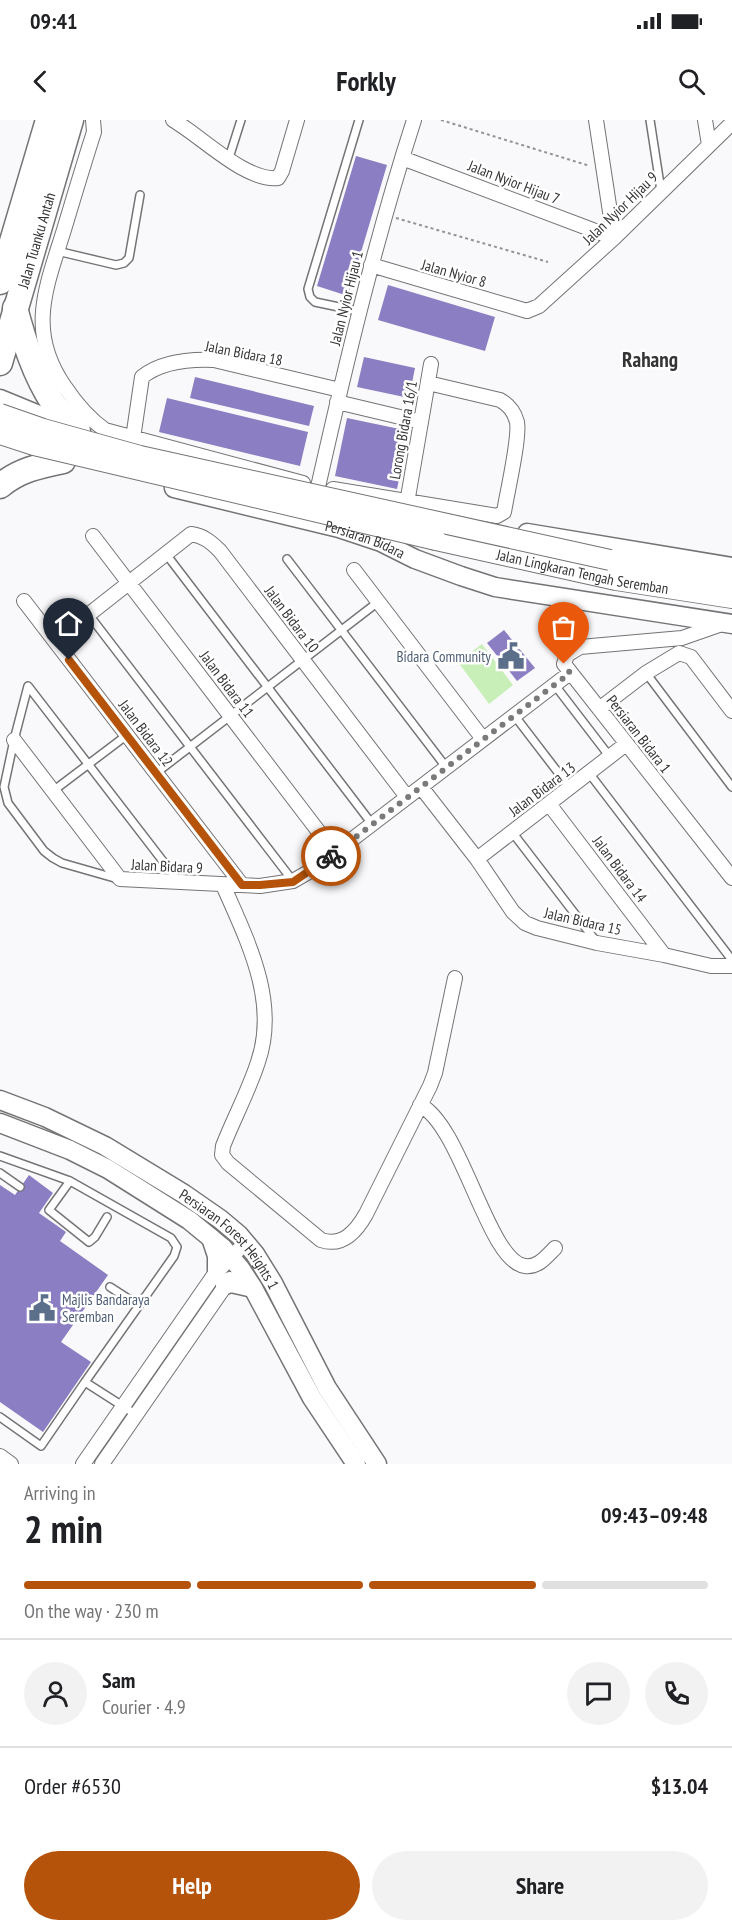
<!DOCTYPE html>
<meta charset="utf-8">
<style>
body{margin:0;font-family:"PT Sans Narrow",sans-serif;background:#f2f2f2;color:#202124;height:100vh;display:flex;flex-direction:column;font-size:22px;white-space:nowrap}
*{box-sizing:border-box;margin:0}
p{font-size:20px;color:#757577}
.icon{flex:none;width:33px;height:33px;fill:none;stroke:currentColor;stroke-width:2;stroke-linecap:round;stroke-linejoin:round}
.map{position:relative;height:1344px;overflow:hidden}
.side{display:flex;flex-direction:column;background:#fff;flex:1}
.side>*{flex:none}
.pin{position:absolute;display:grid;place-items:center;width:51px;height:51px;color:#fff;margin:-62px -26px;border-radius:50% 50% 50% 0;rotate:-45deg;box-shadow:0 0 6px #0007}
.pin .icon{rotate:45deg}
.courier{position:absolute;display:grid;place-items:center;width:60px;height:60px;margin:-30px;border:4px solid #b45309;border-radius:50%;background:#fff;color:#222;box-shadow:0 2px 8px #0007}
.summary em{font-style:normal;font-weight:700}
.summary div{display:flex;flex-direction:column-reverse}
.summary{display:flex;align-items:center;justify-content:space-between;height:102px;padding:0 24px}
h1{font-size:39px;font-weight:700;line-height:45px}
.bar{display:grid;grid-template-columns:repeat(4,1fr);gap:9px 6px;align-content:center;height:72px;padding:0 24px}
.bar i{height:8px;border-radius:4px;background:#e0e0e0}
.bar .active{background:#b45309}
.bar p{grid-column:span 4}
.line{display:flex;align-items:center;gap:15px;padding:0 24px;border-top:2px solid #e0e0e0}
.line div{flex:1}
.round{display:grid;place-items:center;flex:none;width:63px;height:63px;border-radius:32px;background:#f2f2f2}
.button{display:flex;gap:12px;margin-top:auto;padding:12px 24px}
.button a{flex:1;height:69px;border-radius:36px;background:#b45309;color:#fff;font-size:24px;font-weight:700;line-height:69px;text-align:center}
.button a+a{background:#f2f2f2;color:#202124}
.status{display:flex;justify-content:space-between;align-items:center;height:42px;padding:0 30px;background:#fff;direction:ltr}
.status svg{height:16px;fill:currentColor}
header{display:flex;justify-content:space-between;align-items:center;height:78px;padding:0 24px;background:#fff;font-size:27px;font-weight:700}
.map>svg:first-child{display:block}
</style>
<div class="status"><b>09:41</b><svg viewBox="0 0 49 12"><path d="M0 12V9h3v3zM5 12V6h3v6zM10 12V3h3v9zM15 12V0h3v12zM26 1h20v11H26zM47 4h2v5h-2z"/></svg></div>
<header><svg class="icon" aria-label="back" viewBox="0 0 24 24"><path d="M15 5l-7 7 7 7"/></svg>Forkly<svg class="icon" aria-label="search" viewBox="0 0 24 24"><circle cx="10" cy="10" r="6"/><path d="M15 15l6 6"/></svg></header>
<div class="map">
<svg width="732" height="1344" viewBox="0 0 732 1344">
<rect width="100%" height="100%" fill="#f9f9fb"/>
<path fill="#c9efb9" d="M482,524L513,565L489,584L458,542Z"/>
<path fill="#8b7ec2" d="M356,36L387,45L348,176L317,166Z
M388,165L495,197L485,231L378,200Z
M364,237L415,248L409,278L357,267Z
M195,257L314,286L309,306L190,278Z
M167,278L308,312L300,346L159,312Z
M347,298L409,311L397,369L335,356Z
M504,510L535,548L517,561L487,523Z
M29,1055L53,1073L39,1093L66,1112L60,1121L108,1155L61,1222L91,1242L43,1312L0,1282V1065L15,1075Z"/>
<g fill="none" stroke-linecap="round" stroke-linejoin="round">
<defs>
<path id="lane" d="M650,0L661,71
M228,41L241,0
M57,131L116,145L124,143L129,138L140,75
M358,191L315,182L310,177L308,169L359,0
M166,434L372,704
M287,439L446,647
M89,495L293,761
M646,553L732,667
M554,564L610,637
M514,595L570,668
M156,653L378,482
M589,653L732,840
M53,671L127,615
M512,712L595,820
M118,759L62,743L53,738L44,731L8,683L4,667L14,620L28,566L179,762
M0,1036L70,1061L171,1118L177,1127L174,1136L85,1262L135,1294
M0,1053L20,1067
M70,1061L49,1090L89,1122L95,1117L107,1097
M110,1167L138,1185
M0,1297L41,1326L85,1262"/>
<path id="street" d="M93,0L94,12C83,46 73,80 63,113C45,170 27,213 65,267C77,285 88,298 105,310L303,363
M173,0C201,16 246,62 278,58L282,51L297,0
M596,0L614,118
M705,0L709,25
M402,38L614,118
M371,145L527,191L539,186L614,118L732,3
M337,282L421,302
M132,325L142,257C162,241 190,239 214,240L340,270
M318,367C346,243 375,121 414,0
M333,369L497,396L504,392C507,373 520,318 517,302C514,291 509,285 500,280L428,263
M407,383L431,244
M93,416L335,733
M354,450L483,619
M24,481L242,765
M725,503L682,518L580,527L567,535L564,544L732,758
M55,521L191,414C204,416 211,422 220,431L407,677
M599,589L646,553L679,533L691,537L732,591
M14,620L120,759L260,766L293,761L312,750L570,553
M421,667L477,739L513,792L525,803L537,808L597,823L664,835L711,846H732
M549,684L664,835
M477,739L626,624
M223,765C247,820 279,881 258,942C249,970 234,998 223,1026L222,1035L228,1043L321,1120C342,1127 356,1112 366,1094L430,966L435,953L455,858
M420,985C462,1006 488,1142 525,1146C538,1148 547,1136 555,1128
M0,1336L11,1344
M83,1344L214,1155L246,1122
M102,1344L230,1159"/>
<g id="secondary">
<path d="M0,279L73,309"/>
<path id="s1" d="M174,368L339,408L381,422L415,439L461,456L495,467L732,504"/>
<path d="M527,413L732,447"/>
<path id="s2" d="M0,980L45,997L105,1026L184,1074L220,1099L239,1115L255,1134L273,1163L327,1268L377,1344"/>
<path d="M0,1003L70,1030L108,1049L189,1100L223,1128L240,1148L253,1168L312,1278L356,1344"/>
<path d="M211,1118L217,1136V1151"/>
<path d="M225,1165L231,1163L253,1168"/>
</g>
<g id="primary">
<path id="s3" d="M436,420L616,460L732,478"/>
<path d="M610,440L732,462"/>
</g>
<g id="highway">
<path d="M0,162L48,0"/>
<path d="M15,188C24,221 34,254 53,283C60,293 70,302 78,311"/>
<path id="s4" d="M0,243L71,0"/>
<path d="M0,366C19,350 39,346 63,341"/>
</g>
</defs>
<use href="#lane" stroke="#747476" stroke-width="10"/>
<use href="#street" stroke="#747476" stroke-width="16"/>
<use href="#secondary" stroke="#747476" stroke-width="21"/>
<use href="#primary" stroke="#747476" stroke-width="22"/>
<use href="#highway" stroke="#747476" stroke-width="27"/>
<path stroke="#939394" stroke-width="2" stroke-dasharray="3 3" stroke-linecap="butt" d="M441,0L590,46
M396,98L548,142"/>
<use href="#lane" stroke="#fff" stroke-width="7"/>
<use href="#street" stroke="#fff" stroke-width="14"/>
<use href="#secondary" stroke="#fff" stroke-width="18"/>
<use href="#primary" stroke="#fff" stroke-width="20"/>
<use href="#highway" stroke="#fff" stroke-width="24"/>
<defs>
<path id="primary-bridge" d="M0,294L43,309L140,336L610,440
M0,314L34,325L436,420"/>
</defs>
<use href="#primary-bridge" stroke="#747476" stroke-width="22" stroke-linecap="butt"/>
<use href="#primary-bridge" stroke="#fff" stroke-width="20"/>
</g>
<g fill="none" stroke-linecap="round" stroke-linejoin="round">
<path stroke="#7a7a7b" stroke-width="6" stroke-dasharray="0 10.8" d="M331,736L570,553L564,544"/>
<path stroke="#b45309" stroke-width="8" d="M69,540L242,765H260L293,762L331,736"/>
</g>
<defs>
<symbol id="civic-bare" viewBox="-9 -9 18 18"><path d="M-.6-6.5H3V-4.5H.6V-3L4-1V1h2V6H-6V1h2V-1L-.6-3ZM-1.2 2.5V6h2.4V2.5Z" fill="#5c6f8a" stroke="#fff" stroke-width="2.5" paint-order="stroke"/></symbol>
</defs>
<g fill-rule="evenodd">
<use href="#civic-bare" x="492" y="517" width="38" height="38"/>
<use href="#civic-bare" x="23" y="1169" width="38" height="38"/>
</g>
<g text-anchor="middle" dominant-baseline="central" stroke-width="5" stroke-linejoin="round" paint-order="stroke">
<g font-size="15" fill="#353536" stroke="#fff">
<text transform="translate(514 62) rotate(21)">Jalan Nyior Hijau 7</text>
<text transform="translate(620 88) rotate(-44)">Jalan Nyior Hijau 9</text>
<text stroke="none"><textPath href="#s4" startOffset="128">Jalan Tuanku Antah</textPath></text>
<text transform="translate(454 153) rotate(16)">Jalan Nyior 8</text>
<text transform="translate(346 178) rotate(-76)">Jalan Nyior Hijau 1</text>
<text transform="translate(244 233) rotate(11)">Jalan Bidara 18</text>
<text transform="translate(403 310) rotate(-80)">Lorong Bidara 16/1</text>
<text stroke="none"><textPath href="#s1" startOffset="198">Persiaran Bidara</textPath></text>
<text stroke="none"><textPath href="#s3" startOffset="150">Jalan Lingkaran Tengah Seremban</textPath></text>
<text transform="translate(292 499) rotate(53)">Jalan Bidara 10</text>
<text transform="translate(227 564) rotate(53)">Jalan Bidara 11</text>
<text transform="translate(146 613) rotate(53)">Jalan Bidara 12</text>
<text transform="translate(639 614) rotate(52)">Persiaran Bidara 1</text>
<text transform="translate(542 669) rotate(-37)">Jalan Bidara 13</text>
<text transform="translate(167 746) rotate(3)">Jalan Bidara 9</text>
<text transform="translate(620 749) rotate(53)">Jalan Bidara 14</text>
<text transform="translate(583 801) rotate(13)">Jalan Bidara 15</text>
<text stroke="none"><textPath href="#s2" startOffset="272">Persiaran Forest Heights 1</textPath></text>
</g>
<g font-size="15" fill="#4e5e75" stroke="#fff" text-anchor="end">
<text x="491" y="536">Bidara Community</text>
<text x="62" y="1179" text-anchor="start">Majlis Bandaraya<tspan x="62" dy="17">Seremban</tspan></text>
</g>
<g font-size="21" font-weight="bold" fill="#353536" stroke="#fff">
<text x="650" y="239">Rahang</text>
</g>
</g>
</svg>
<div class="pin" style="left:564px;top:544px;background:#ea580c"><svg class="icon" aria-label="bag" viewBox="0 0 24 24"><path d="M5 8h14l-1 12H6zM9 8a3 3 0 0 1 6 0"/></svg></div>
<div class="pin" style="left:69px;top:540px;background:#1f2937"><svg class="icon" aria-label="home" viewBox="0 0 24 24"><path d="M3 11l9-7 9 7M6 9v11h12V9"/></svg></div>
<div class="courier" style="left:331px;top:736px"><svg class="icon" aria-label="bike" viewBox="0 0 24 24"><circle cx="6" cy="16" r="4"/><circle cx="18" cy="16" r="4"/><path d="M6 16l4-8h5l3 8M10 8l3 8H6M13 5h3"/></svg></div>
</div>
<section class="side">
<div class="summary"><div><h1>2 min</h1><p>Arriving in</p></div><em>09:43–09:48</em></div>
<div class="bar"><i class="active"></i><i class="active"></i><i class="active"></i><i></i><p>On the way · 230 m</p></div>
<div class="line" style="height:108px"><a class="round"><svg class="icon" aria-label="person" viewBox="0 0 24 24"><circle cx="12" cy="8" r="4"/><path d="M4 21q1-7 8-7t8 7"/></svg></a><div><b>Sam</b><p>Courier · 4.9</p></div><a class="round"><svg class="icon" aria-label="chat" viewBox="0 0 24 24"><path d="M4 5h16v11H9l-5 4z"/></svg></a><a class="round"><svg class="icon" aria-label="phone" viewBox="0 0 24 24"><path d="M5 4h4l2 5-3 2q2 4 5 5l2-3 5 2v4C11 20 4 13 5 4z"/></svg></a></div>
<div class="line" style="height:78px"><div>Order #6530</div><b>$13.04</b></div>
<div class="button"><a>Help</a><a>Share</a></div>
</section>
